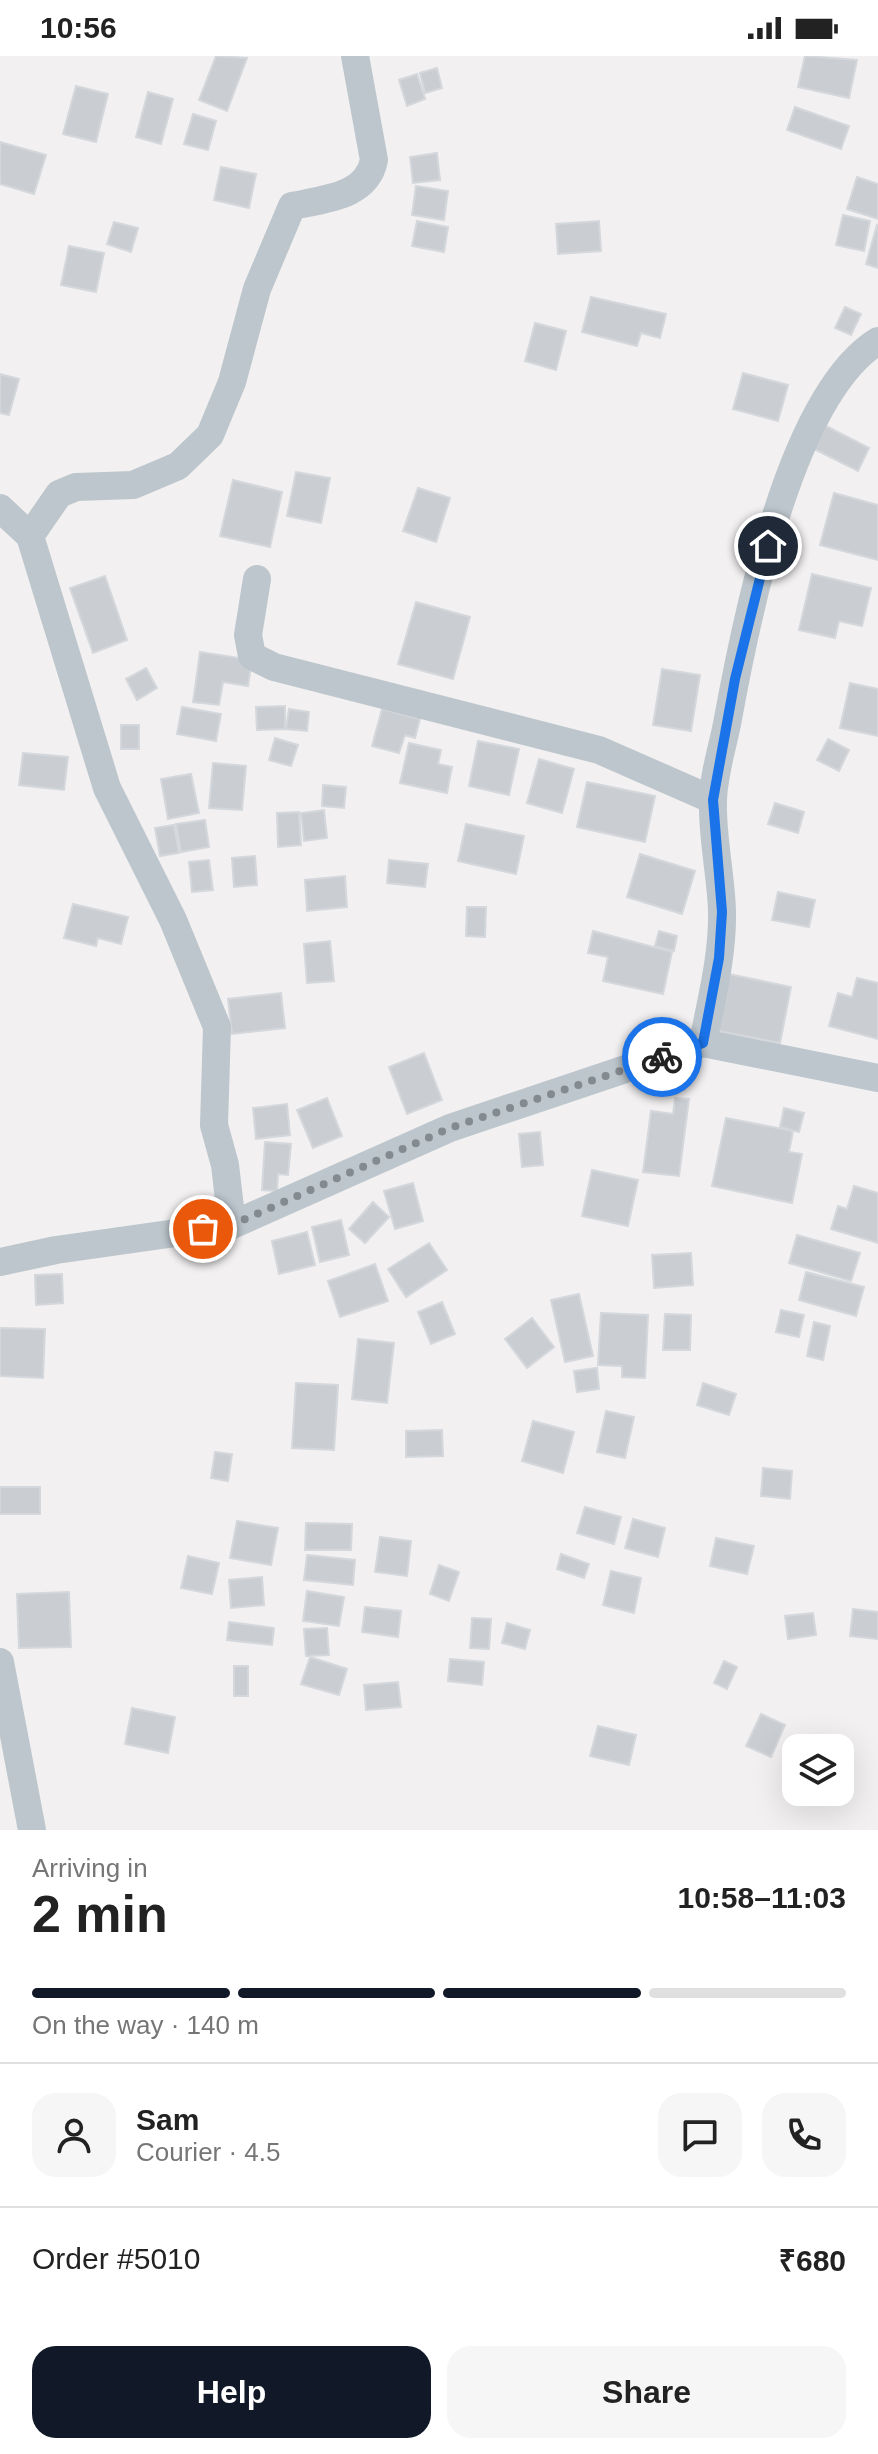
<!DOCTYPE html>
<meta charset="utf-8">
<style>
body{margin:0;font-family:Arial,sans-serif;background:#f6f6f6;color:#222;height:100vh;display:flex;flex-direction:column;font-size:30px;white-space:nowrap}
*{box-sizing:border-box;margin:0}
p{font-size:26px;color:#767676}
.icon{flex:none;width:44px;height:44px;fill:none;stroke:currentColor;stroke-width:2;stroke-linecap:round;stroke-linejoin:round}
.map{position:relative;height:1774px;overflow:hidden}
.drawer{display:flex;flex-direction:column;background:#fff;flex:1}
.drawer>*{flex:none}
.fabs{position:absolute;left:782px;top:1678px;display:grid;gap:16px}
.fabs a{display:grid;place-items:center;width:72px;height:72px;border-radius:16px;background:#fff;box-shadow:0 8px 32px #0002;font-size:40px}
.pin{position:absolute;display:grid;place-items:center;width:68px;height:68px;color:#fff;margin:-34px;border:4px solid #fff;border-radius:50%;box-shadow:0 2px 8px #0007}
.courier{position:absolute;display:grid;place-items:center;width:80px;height:80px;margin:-40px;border:6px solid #1a73e8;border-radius:50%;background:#fff;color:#222;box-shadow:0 2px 10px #0007}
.head em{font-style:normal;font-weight:800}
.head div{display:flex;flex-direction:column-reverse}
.head{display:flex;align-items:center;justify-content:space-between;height:136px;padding:0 32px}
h1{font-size:52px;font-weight:800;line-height:60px}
.bar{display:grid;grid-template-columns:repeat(4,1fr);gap:12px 8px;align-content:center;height:96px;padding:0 32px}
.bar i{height:10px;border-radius:6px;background:#e0e0e0}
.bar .active{background:#111827}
.bar p{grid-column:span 4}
.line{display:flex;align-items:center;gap:20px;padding:0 32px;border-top:2px solid #e0e0e0}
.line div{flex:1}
.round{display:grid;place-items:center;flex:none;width:84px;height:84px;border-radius:24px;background:#f6f6f6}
.action{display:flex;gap:16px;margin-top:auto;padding:16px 32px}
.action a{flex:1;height:92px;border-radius:24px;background:#111827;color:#fff;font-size:32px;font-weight:800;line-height:92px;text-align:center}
.action a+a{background:#f6f6f6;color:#222}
.status{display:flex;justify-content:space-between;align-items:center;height:56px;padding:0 40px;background:#fff;direction:ltr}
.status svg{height:22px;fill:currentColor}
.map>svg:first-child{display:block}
</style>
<div class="status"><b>10:56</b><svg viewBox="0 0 49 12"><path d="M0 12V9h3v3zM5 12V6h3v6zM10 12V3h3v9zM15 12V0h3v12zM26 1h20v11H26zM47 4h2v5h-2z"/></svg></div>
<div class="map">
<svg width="878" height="1774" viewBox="0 0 878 1774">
<rect width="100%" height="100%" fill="#f2f0f0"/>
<path fill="#caced2" stroke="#d4d7db" stroke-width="2" d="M216,0L247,2L227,55L199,44Z
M805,0L857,4L849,42L798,31Z
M437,12L442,32L425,37L420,17Z
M417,18L425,43L407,50L399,24Z
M76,30L108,38L96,86L63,78Z
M148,36L173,43L161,88L136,81Z
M795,51L849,70L841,93L787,74Z
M193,58L216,65L208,94L184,88Z
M0,86L46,99L34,138L0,128Z
M437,97L440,124L413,127L410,101Z
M221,111L256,118L249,152L214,144Z
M857,121L878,128V163L847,153Z
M416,130L448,135L444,164L412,159Z
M843,159L870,165L864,195L836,189Z
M417,165L448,171L444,196L412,190Z
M599,165L601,195L558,198L556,168Z
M114,166L138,172L131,196L107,188Z
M877,169L878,170V212L866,208Z
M69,190L104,197L96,236L61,229Z
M591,241L666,258L660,282L641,277L637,290L582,276Z
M845,251L861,258L851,279L835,272Z
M535,267L566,275L556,314L525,305Z
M743,317L788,329L778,365L733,353Z
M0,318L19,323L9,359L0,357Z
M826,370L869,392L858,415L814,393Z
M296,416L330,422L321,467L287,460Z
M233,424L282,436L270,491L220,480Z
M418,432L450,442L436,486L403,475Z
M834,437L878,449V504L820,489Z
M812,518L871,532L862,570L839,565L835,582L799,574Z
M105,520L127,584L93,597L70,532Z
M416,546L470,561L453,623L398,608Z
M200,596L252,604L248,630L223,626L219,649L193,646Z
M146,612L157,632L137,644L126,623Z
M662,613L700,619L691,675L653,669Z
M850,627L878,633V680L840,672Z
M285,650V673L257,674L256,651Z
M182,651L221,658L216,685L177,678Z
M289,653L309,656L307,675L286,673Z
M382,653L420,663L415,682L405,679L399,697L372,690Z
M121,669H139V693H121Z
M275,682L298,689L291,710L269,704Z
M828,683L849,694L839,715L817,704Z
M478,685L519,693L509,739L469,730Z
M409,687L441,694L438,708L452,711L447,737L400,727Z
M23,697L68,701L64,734L19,729Z
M539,703L574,713L562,757L527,747Z
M213,707L246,710L242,754L209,752Z
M191,718L199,757L168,763L161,723Z
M587,726L655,740L645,786L577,771Z
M323,729L346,731L344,752L322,750Z
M775,747L804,756L798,777L768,768Z
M324,754L327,782L304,785L301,757Z
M299,756L301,789L278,791L277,757Z
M205,764L209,791L181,796L176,768Z
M466,768L524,780L516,818L458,805Z
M174,769L179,797L160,800L155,772Z
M640,798L695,815L682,858L627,841Z
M255,800L257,829L234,831L232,802Z
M209,804L213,834L192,836L189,806Z
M389,804L428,808L425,831L387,827Z
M345,820L347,851L307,855L305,824Z
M778,836L815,844L809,871L772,864Z
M73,848L128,861L121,888L98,882L96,890L64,882Z
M467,851H486L485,881L466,880Z
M593,875L672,896L663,938L603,925L608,901L588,897Z
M659,875L677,880L674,895L655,890Z
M330,885L334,925L307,927L304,888Z
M714,915L791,931L780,987L703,972Z
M857,922L878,927V983L829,970L838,937L852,941Z
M281,937L285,972L232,978L228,943Z
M424,997L442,1044L407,1058L389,1011Z
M327,1042L342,1080L313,1092L297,1054Z
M675,1042L689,1043L679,1120L643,1116L651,1055L673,1058Z
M287,1048L290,1079L256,1083L253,1052Z
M784,1052L804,1057L799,1076L780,1071Z
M726,1062L793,1075L789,1096L802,1098L792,1147L712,1130Z
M540,1076L543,1109L522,1111L519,1078Z
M265,1086L291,1088L288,1119L278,1118L277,1135L262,1134Z
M592,1114L638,1124L628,1170L582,1160Z
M413,1127L423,1165L395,1173L384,1135Z
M854,1130L878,1137V1187L831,1173L838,1150L847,1153Z
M373,1146L389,1161L365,1187L349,1173Z
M341,1164L349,1199L320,1206L312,1171Z
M307,1176L315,1209L279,1218L272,1185Z
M797,1179L860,1197L851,1225L789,1207Z
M429,1187L447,1214L406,1241L388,1213Z
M691,1197L693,1229L654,1232L652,1199Z
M375,1208L388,1245L340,1261L328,1225Z
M806,1216L864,1231L856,1260L799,1244Z
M62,1218L63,1247L36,1249L35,1219Z
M579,1238L593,1300L565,1306L551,1244Z
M442,1246L455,1278L431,1288L418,1256Z
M781,1254L804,1259L799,1281L776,1276Z
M601,1257L648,1259L645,1322L622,1321V1310L598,1309Z
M665,1258L691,1259L690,1294H663Z
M532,1262L554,1291L527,1312L505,1283Z
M814,1266L830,1270L823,1304L807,1300Z
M0,1272L45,1273L43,1322L0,1320Z
M358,1283L394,1287L387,1347L352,1343Z
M597,1312L599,1333L577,1336L574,1315Z
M296,1327L338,1329L334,1394L292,1392Z
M703,1327L736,1338L729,1359L697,1349Z
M606,1355L634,1361L625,1402L597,1396Z
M533,1365L574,1376L563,1417L522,1405Z
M442,1374L443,1400L406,1401V1375Z
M215,1396L232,1398L228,1425L211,1422Z
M763,1412L792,1415L790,1443L761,1440Z
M0,1431H40V1458H0Z
M585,1451L621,1461L614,1488L577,1477Z
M633,1463L665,1472L658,1501L625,1492Z
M237,1465L278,1472L271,1509L230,1502Z
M306,1467L352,1468L351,1494H305Z
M380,1481L411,1485L407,1520L375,1516Z
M716,1482L754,1490L747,1518L710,1510Z
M561,1498L589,1508L584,1522L557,1513Z
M307,1499L355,1504L353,1529L304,1524Z
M188,1500L219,1507L212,1538L181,1532Z
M439,1509L459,1516L449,1545L430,1538Z
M611,1515L641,1522L634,1557L603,1549Z
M262,1521L264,1549L231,1552L229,1524Z
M307,1535L344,1541L339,1570L303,1565Z
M69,1536L71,1591L19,1592L17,1538Z
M365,1551L401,1555L398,1581L362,1576Z
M853,1553L878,1556V1583L850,1580Z
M813,1557L816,1579L788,1583L785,1560Z
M472,1562L491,1563L489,1593L470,1592Z
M229,1566L274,1572L272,1589L227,1584Z
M507,1567L530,1574L525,1593L502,1587Z
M327,1572L329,1599L306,1600L304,1573Z
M310,1601L347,1613L339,1639L301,1628Z
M450,1603L484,1606L482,1629L448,1625Z
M724,1605L737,1611L727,1633L714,1627Z
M234,1610H248V1640H234Z
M398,1626L401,1651L366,1654L364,1629Z
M132,1652L175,1661L168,1697L125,1688Z
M761,1658L785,1669L771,1701L746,1690Z
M598,1670L636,1679L629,1709L590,1700Z"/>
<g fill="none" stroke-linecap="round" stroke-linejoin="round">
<path stroke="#bcc6cc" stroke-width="28" d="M0,452L30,480L107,732L173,864L217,971L214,1069L225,1109L232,1169
M30,480L59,438L76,431L133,429L178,410L210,379L232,326L257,233L292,150C324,143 367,141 374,104L355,0
M257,523L248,579L252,600L274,611L599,694L713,744
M703,987C711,944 723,900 722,855C721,819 712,782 713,746C713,721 722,693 727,668C745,569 789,340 878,285
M0,1206L56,1194L232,1169L450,1072L703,987L878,1022
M0,1606L32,1774"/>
</g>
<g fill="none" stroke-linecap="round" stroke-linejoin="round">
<path stroke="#848b90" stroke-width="8" stroke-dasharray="0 14.4" d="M203,1173L232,1169L450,1072L662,1001"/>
<path stroke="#1a73e8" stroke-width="10" d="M662,1001L703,987L719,902L722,856L713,744L735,623L768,490"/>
</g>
</svg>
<div class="fabs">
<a><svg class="icon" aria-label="layers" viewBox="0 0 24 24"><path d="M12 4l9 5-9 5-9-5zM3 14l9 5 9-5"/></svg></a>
</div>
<div class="pin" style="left:203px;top:1173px;background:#ea580c"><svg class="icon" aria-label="bag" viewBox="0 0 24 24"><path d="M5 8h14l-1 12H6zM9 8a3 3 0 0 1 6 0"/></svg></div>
<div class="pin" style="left:768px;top:490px;background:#1f2937"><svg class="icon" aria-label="home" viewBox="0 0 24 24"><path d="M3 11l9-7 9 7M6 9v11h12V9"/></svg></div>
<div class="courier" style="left:662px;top:1001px"><svg class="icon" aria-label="bike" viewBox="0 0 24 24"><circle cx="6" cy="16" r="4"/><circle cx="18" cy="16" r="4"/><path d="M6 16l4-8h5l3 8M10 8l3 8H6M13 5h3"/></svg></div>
</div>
<section class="drawer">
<div class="head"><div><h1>2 min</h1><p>Arriving in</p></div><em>10:58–11:03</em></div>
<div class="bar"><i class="active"></i><i class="active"></i><i class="active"></i><i></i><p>On the way · 140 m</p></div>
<div class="line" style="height:144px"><a class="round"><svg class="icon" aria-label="person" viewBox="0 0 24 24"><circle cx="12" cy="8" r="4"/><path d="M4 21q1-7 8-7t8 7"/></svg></a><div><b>Sam</b><p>Courier · 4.5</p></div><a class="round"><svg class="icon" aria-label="chat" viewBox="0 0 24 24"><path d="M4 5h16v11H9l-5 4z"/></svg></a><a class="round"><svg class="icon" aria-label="phone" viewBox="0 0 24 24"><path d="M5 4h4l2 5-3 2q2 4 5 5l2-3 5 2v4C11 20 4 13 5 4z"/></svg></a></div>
<div class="line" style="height:104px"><div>Order #5010</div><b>₹680</b></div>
<div class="action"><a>Help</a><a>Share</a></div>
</section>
